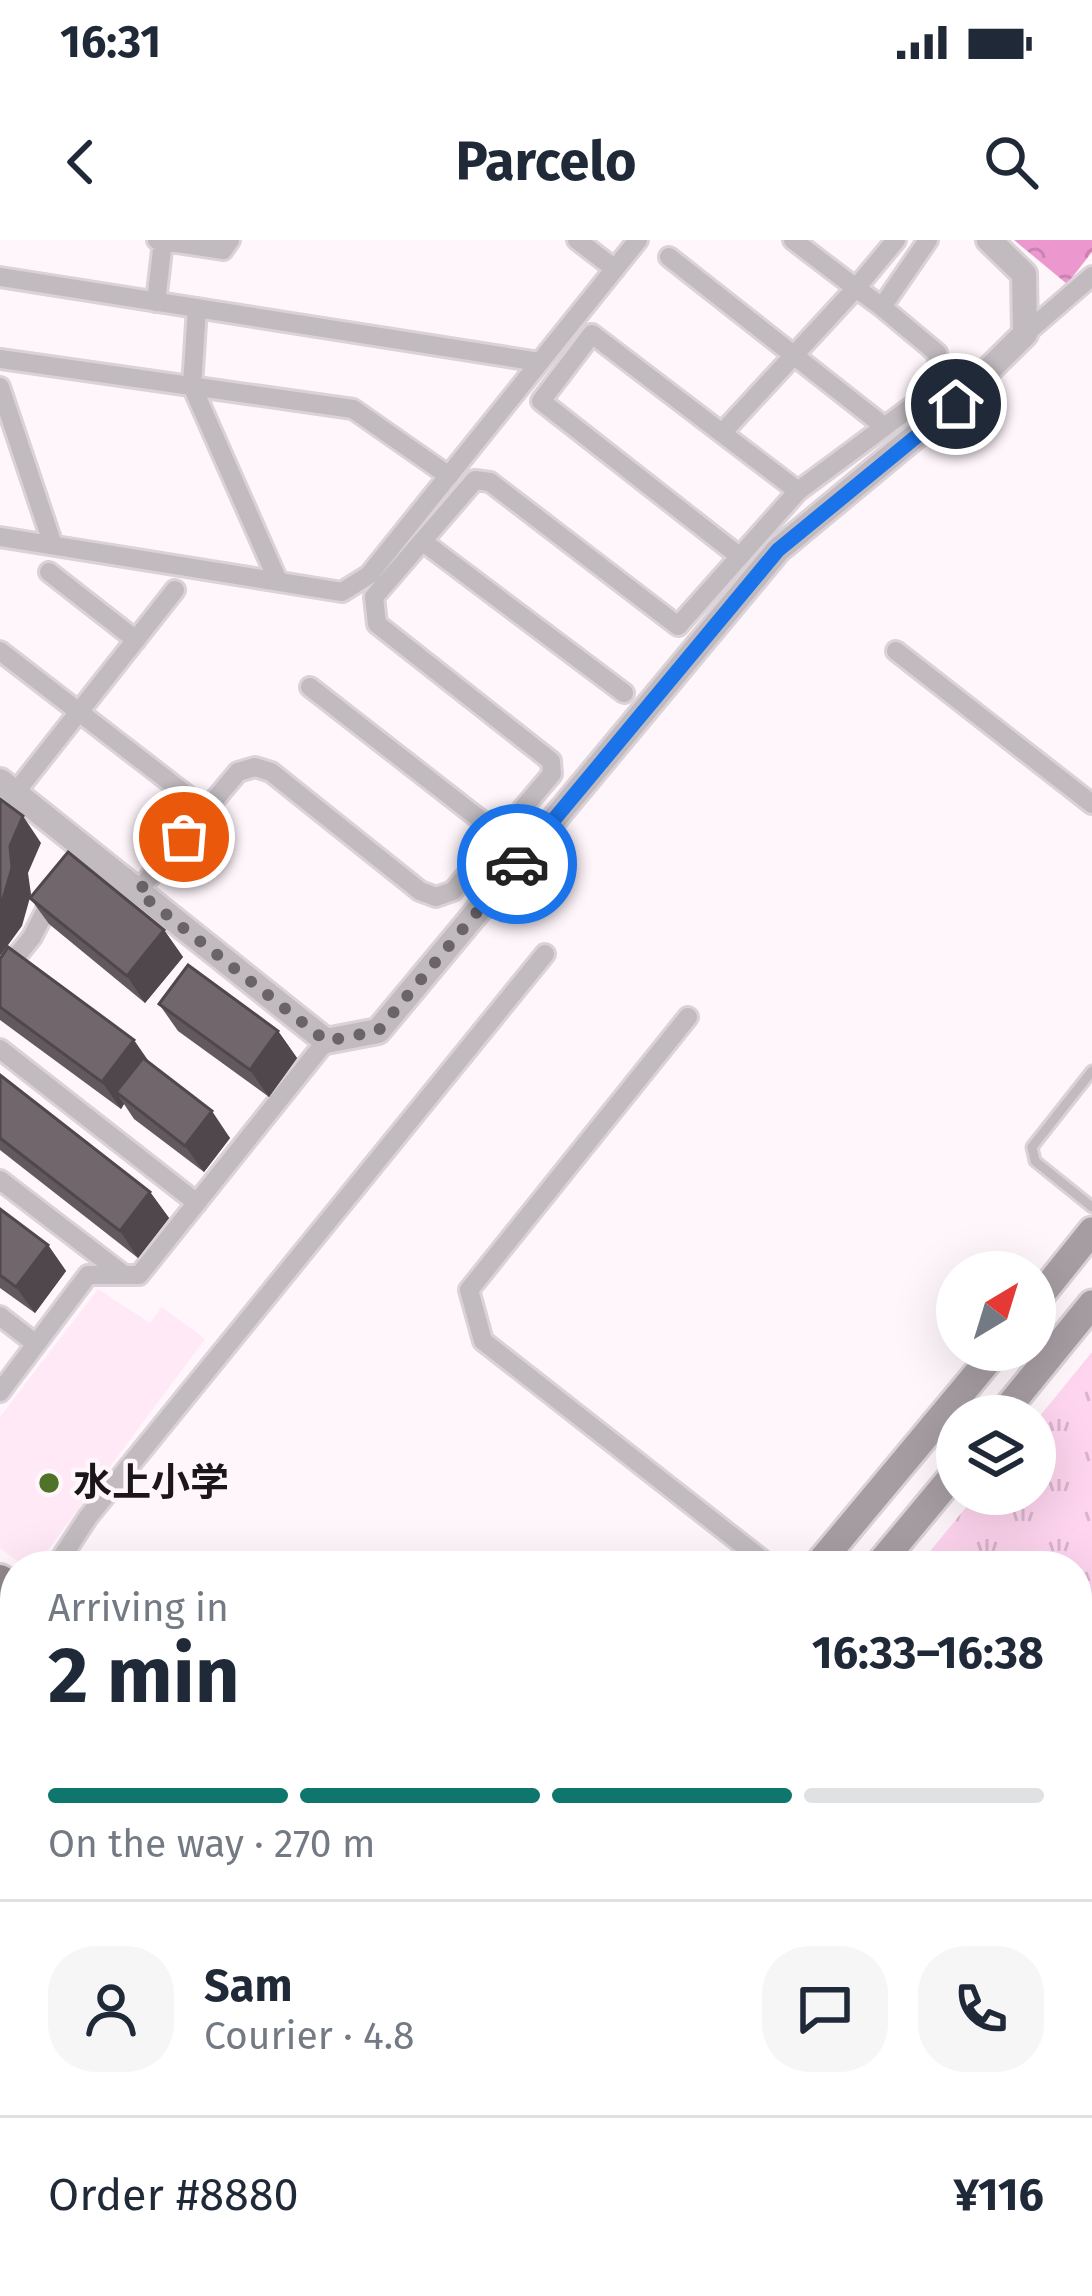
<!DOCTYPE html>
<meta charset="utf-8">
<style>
body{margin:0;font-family:"Fira Sans","Noto Sans SC",sans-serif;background:#f6f6f7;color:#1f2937;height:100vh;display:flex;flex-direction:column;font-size:45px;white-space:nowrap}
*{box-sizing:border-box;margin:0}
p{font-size:39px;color:#747a83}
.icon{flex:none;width:66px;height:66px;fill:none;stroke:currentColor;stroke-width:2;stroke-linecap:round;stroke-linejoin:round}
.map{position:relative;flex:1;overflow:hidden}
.sheet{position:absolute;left:0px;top:1311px;width:1092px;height:747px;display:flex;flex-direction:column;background:#fff;border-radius:48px 48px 0 0;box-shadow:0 12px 48px #0002}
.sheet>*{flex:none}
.needle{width:78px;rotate:38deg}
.fabs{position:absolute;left:936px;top:1011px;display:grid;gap:24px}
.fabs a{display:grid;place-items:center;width:120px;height:120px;border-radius:50%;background:#fff;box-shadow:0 12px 48px #0002;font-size:60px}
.pin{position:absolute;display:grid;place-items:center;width:102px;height:102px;color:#fff;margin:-51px;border:6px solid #fff;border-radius:50%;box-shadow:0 3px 12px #0007}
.courier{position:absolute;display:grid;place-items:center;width:120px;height:120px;margin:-60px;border:9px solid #1a73e8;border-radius:50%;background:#fff;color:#222;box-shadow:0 3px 15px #0007}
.summary em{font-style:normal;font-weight:700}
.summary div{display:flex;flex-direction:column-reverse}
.summary{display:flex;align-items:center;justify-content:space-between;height:204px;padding:0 48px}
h1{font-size:78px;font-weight:700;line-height:90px}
.bar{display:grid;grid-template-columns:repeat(4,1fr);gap:18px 12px;align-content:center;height:144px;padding:0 48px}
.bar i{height:15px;border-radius:9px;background:#e0e1e3}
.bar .active{background:#0f766e}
.bar p{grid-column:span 4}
.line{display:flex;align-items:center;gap:30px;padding:0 48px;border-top:3px solid #e0e1e3}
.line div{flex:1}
.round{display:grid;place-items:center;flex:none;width:126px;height:126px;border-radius:48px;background:#f6f6f7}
.status{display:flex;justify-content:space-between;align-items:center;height:84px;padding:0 60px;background:#fff;direction:ltr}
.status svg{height:33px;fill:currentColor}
header{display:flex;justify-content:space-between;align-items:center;height:156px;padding:0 48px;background:#fff;font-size:54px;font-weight:700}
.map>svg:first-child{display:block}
</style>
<div class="status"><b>16:31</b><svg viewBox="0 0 49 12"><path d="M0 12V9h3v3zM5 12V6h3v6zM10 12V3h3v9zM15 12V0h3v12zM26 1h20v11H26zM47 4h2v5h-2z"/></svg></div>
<header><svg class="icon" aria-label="back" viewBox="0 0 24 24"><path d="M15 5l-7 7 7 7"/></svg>Parcelo<svg class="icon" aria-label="search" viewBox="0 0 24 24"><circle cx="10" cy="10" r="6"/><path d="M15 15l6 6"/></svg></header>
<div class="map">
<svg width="1092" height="2056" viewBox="0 0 1092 2056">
<defs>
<pattern id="forest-crowns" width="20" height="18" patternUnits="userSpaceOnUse" patternTransform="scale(3)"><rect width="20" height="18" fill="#ec98cf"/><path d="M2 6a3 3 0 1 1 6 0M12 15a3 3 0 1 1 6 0" fill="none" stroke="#ca82b1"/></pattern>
<pattern id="park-tufts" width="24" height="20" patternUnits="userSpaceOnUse" patternTransform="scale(3)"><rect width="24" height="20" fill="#fed4ee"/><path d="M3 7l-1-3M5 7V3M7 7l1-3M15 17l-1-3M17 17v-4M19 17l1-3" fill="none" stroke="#d9b5cc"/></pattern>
<pattern id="water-rules" width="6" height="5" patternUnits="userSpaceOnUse" patternTransform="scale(3)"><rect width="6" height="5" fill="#d482b9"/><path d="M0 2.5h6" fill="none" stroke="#ab6996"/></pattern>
</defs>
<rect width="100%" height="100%" fill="#fff6fb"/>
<path fill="#ffe9f6" d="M98,1049L150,1083L162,1067L205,1099L36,1326H24L0,1308V1177Z"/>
<path fill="url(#forest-crowns)" d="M1014,0H1092V12L1067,44Z"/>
<path fill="url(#park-tufts)" d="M1092,1112V2056H1042L1027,2043H1077V1326H918L977,1254H1035V1182Z
M0,1431L15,1440V2043H199L189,2056H0Z
M676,2043H840L855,2056H659Z"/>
<path fill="url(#water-rules)" d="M0,1638L15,1644V2043H138L128,2056H0Z"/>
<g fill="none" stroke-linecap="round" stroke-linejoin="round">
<defs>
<path id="service" d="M1092,831L1032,907L1035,921L1092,967"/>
<path id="minor" d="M157,0L223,10L230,0
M577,0L615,29
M793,0L856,48L896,0
M669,17L885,187
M0,37L539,122
M156,62L163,1
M197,68L192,146L278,341
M1025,94L1092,36
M0,119L353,169L449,236
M0,147L53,305
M722,193L856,48L882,67
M0,297L342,352L369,335L638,0
M422,301L624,453
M739,316L541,161L592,94L798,251
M49,332L136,400
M0,411L206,570
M896,411L1092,564
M310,447L500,595
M15,553L175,350
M138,651L238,532L255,527L271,532L420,651L436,657L453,651L552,534L551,521L377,384L374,357L475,240L490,242L678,386L798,251L941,145L937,113L882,67L928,0
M0,737L32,697L53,656
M688,777L469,1050L483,1101L770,1326
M0,809L197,963
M0,940L124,1035
M0,1076L36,1104
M0,1152L88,1035H139L326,801
M56,1326L88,1277L545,714"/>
<path id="tertiary" d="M0,541L326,801L378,791L778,310L955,163L1025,94L1024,34L989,0"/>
<path id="secondary" d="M1035,1062L1092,991
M1001,1176L1092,1064
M817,1326L997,1110
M878,1326L957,1231
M227,2056L237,2043
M269,2056L280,2043"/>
<path id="primary" d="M0,1340L15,1350
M0,1378L15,1389
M905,2043L921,2056
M963,2043L977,2056"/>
</defs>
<use href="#service" stroke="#dad2d7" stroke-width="15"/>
<use href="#minor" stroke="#dad2d7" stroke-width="24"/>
<use href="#tertiary" stroke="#dad2d7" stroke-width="30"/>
<use href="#secondary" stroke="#dad2d7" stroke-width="33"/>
<use href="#primary" stroke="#dad2d7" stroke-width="36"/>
<path stroke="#b6aeb3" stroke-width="3" stroke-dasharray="9 6" stroke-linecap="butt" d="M0,1563L15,1568
M1077,1577L1092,1578
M1077,1628L1092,1542
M1077,1673L1081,1698L1092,1710
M1077,1993L1092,2000
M155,2056L165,2043"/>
<use href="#service" stroke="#c1bbbf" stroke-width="9"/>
<use href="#minor" stroke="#c1bbbf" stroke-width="18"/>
<use href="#tertiary" stroke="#c1bbbf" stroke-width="24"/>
<use href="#secondary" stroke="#a69da3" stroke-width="27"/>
<use href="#primary" stroke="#92888e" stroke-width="30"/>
<defs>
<path id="rail" d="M0,1463L15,1477"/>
</defs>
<use href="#rail" stroke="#8d878b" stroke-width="9"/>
<use href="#rail" stroke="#fff6fb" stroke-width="4.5" stroke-dasharray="14" stroke-linecap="butt"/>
</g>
<path fill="#62585e" d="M30,658L164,690L183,717L145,763L49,684Z
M0,719L150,823L230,898L204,932L134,879L124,864L121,869L0,780Z
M159,764L278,791L297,818L269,857L178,791Z
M0,835L150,952L169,978L138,1018L0,910Z
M0,969L48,1005L66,1031L35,1073L0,1048Z"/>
<path fill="#50474c" d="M23,576L41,603L28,633L31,654L22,686L0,716V664L10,606Z
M164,690L183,717L145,763L127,736Z
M278,791L297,818L269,857L250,830Z
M134,800L152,826L116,852L124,864L121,869L102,842Z
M212,871L230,898L204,932L185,906Z
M150,952L169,978L138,1018L120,991Z
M48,1005L66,1031L35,1073L16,1047Z"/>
<path fill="#72666d" stroke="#50474c" stroke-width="3" d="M0,559L23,576L10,606L12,628L3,659L0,664Z
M68,612L164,690L127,736L30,658Z
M8,707L134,800L102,842L0,767V719Z
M188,725L278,791L250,830L159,764Z
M143,818L212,871L185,906L116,852Z
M0,835L150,952L120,991L0,898Z
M0,969L48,1005L16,1047L0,1035Z"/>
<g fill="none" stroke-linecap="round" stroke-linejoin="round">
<path stroke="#6a6468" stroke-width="12" stroke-dasharray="0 21.6" d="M184,597L138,652L326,801L378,791L517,624"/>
<path stroke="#1a73e8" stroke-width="15" d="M517,624L778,310L956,164"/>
</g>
<circle fill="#507229" stroke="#fff6fb" stroke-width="4.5" cx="49" cy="1243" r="12"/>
<g text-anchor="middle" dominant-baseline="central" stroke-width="9" stroke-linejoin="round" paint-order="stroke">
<g font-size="39" font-weight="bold" fill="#1a1619" stroke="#fff6fb" text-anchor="start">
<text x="73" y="1243">水上小学</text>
</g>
</g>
</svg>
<div class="fabs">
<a><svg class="needle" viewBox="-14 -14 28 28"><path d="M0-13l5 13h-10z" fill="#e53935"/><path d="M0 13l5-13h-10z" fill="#747a83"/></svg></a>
<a><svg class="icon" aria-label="layers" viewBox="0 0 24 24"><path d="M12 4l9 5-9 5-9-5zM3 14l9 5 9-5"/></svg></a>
</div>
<div class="pin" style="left:184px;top:597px;background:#ea580c"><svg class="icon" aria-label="bag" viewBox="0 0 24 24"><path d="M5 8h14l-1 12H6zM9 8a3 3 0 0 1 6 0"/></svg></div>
<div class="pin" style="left:956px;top:164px;background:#1f2937"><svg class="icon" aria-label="home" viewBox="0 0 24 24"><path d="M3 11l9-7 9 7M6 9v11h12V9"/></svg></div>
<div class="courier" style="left:517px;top:624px"><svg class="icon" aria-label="car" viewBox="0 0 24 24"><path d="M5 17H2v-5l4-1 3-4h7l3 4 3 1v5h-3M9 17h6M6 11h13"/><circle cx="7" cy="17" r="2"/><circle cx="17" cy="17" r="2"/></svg></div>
<section class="sheet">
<div class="summary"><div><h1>2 min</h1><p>Arriving in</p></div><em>16:33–16:38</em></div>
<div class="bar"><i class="active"></i><i class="active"></i><i class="active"></i><i></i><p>On the way · 270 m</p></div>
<div class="line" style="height:216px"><a class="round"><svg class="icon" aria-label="person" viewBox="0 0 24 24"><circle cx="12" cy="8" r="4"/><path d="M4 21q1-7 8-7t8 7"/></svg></a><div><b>Sam</b><p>Courier · 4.8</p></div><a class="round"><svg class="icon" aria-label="chat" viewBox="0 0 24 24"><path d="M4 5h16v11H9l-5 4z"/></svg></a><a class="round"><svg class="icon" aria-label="phone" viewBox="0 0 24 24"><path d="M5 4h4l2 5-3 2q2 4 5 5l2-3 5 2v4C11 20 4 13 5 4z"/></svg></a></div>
<div class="line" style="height:156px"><div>Order #8880</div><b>¥116</b></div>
</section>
</div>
